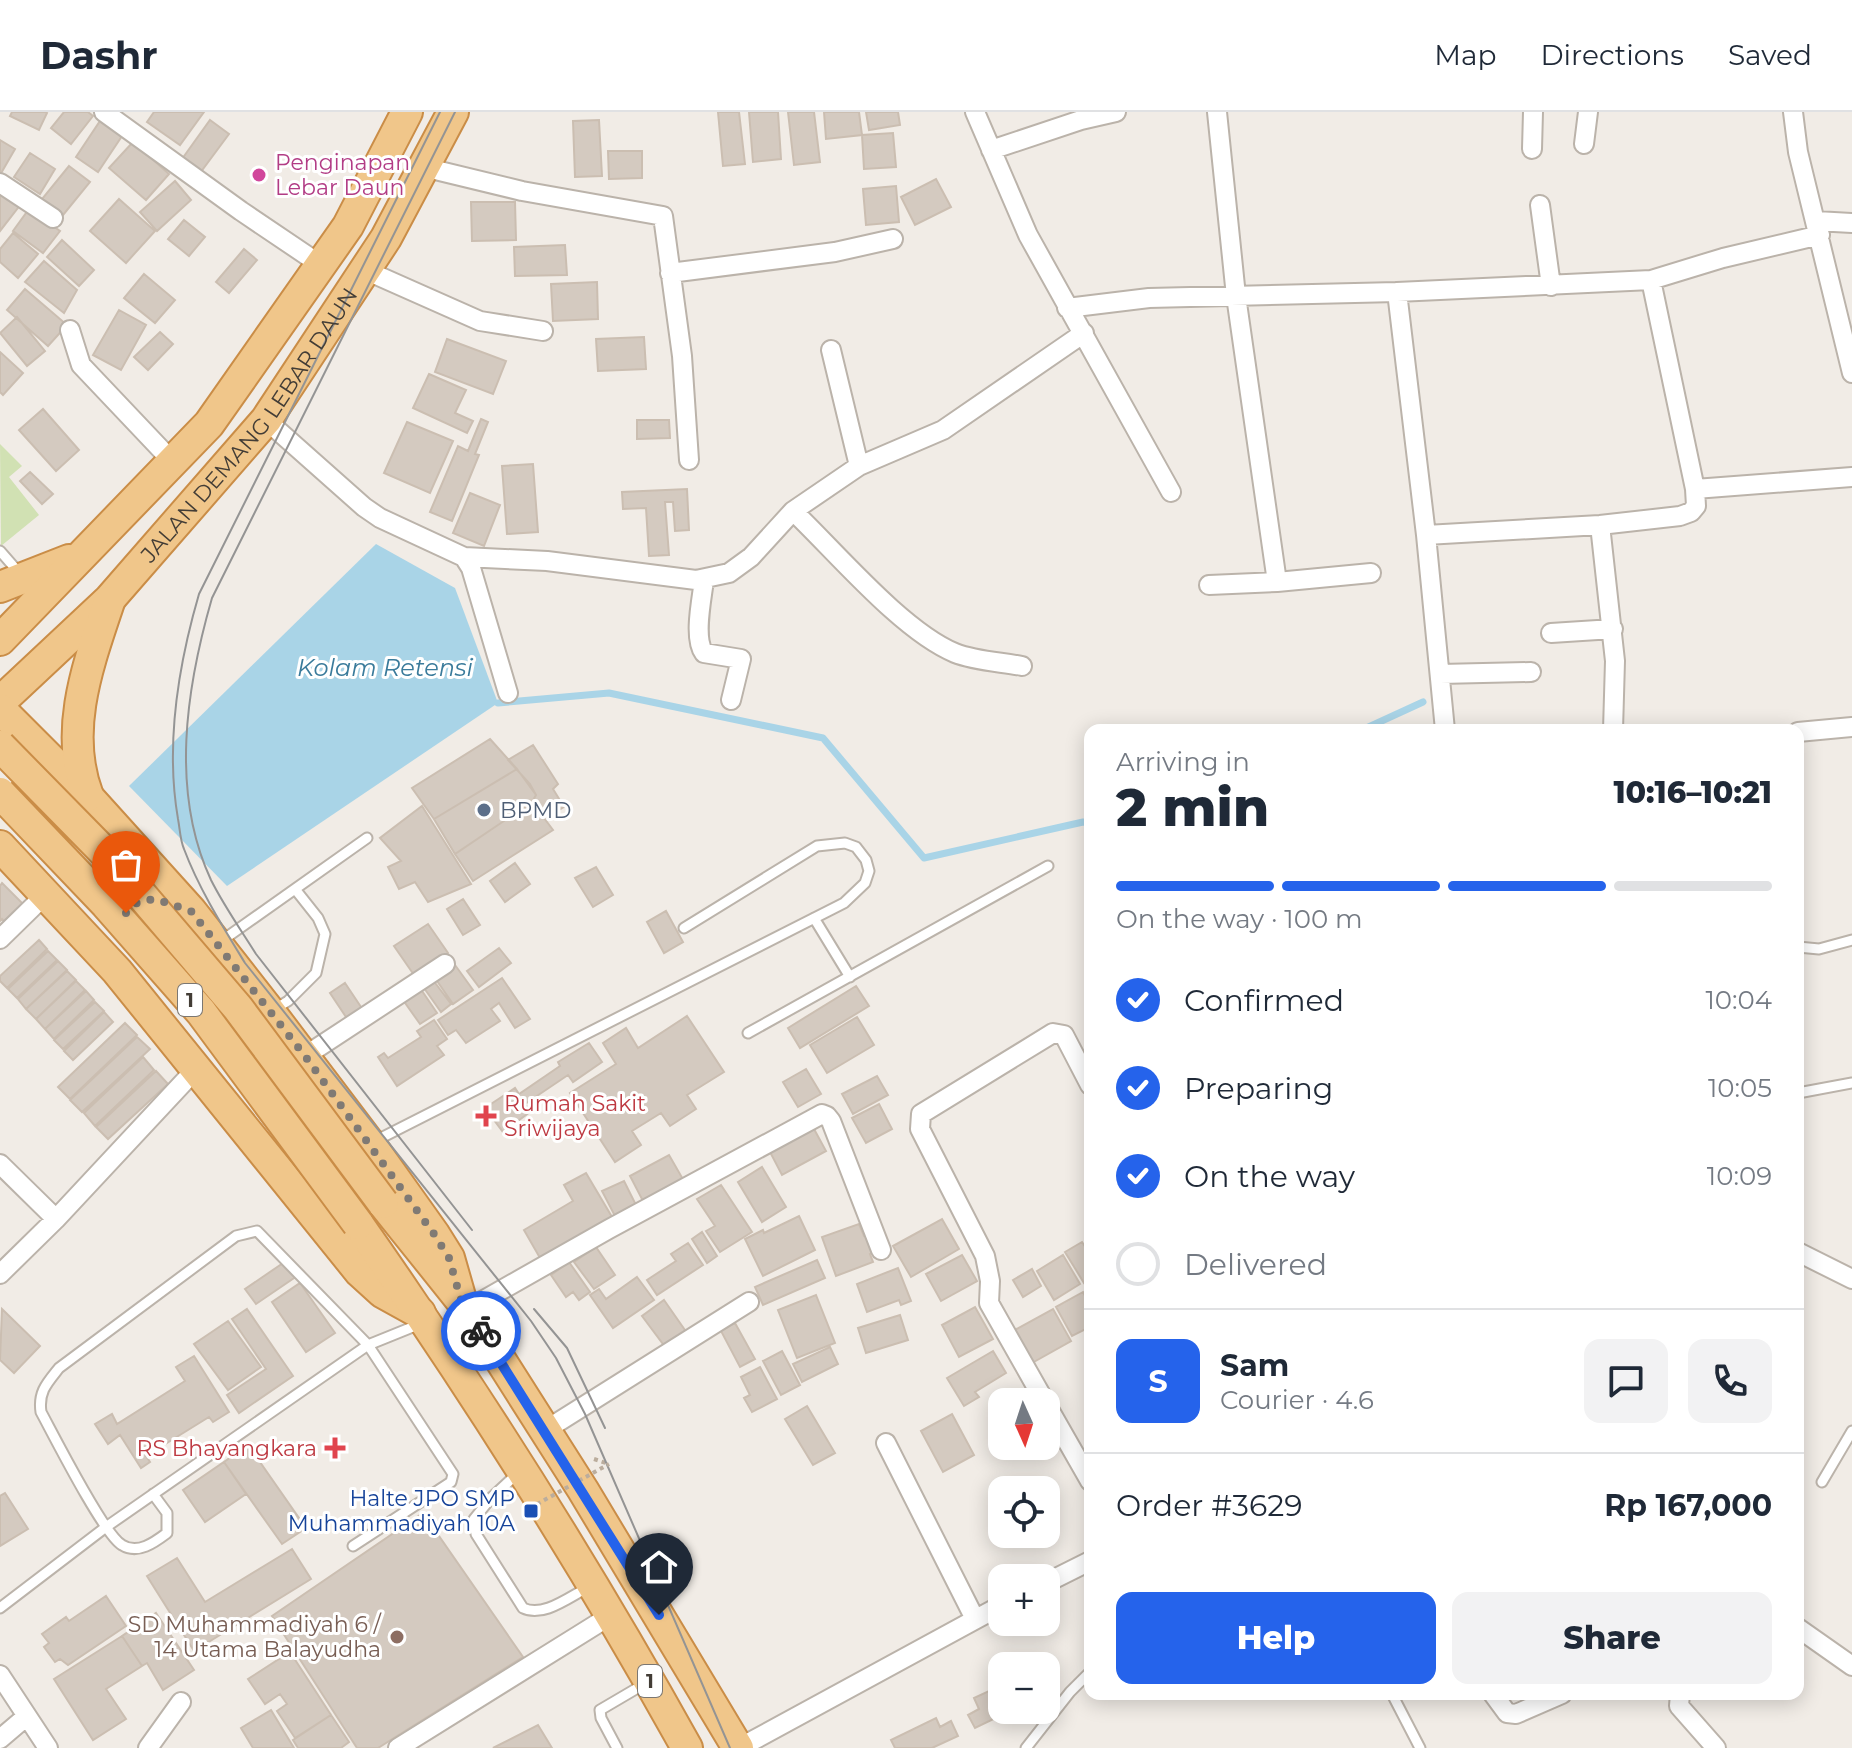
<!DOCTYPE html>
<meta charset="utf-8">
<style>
body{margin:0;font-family:Montserrat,sans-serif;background:#f2f2f3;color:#1f2937;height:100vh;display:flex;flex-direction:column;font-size:30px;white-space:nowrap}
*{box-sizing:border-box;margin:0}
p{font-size:26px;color:#747a83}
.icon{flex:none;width:44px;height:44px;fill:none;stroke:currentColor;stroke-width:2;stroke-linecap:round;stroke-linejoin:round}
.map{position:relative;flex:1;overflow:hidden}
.sheet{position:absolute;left:1084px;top:612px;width:720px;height:976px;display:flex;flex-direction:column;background:#fff;border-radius:16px;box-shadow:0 4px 20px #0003}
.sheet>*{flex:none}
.needle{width:52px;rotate:177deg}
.fabs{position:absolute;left:988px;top:1276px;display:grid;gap:16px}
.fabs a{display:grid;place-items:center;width:72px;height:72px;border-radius:16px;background:#fff;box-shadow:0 4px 20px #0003;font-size:40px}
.pin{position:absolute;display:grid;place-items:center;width:68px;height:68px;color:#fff;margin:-82px -34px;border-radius:50% 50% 50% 0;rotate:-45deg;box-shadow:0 0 8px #0007}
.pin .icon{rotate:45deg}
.courier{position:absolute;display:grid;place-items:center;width:80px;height:80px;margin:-40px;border:6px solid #2563eb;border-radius:50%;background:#fff;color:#222;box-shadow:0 2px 10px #0007}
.overview em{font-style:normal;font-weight:800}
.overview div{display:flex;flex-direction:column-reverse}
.overview{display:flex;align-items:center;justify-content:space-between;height:136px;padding:0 32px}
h1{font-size:52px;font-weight:800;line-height:60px}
.bar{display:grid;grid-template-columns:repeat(4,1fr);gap:12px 8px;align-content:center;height:96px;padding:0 32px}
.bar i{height:10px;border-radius:6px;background:#e0e1e3}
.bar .on{background:#2563eb}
.bar p{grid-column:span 4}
.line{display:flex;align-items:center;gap:20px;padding:0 32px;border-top:2px solid #e0e1e3}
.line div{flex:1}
.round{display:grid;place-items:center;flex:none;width:84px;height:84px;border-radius:16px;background:#f2f2f3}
ol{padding:0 32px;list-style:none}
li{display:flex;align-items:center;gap:24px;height:88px}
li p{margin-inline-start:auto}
li .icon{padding:8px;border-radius:50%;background:#2563eb;color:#fff;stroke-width:4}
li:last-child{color:#747a83}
li i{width:44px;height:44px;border:4px solid #e0e1e3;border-radius:50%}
.primary-button{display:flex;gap:16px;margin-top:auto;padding:16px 32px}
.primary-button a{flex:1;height:92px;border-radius:16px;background:#2563eb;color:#fff;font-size:32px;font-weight:800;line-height:92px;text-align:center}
.primary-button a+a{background:#f2f2f3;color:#1f2937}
header{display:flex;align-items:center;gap:48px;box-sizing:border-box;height:112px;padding:0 40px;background:#fff;border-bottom:2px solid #e0e1e3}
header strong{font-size:38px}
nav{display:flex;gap:44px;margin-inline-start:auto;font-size:28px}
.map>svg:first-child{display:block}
</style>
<header>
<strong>Dashr</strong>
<nav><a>Map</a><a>Directions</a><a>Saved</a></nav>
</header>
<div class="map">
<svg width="1852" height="1636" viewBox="0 0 1852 1636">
<rect width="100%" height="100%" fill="#f1ece6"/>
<path fill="#d1e1b3" d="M0,332L22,354L9,365L39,403L1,434Z"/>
<path fill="#a9d4e7" d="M376,432L455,476L498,591L227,774L129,674Z"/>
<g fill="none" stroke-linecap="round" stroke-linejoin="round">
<path stroke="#a9d4e7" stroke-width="7" d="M498,591L609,581L823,626L924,746L1083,710L1090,711
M1362,618L1423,590"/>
</g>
<path fill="#d4cac0" stroke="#cbbeb1" stroke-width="2" d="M12,0H45L47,1L39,18L10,4Z
M64,0H88L93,4L71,32L51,16Z
M154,0H204L180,33L147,10Z
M718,0H739L745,52L723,54Z
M749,0H778L781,47L753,50Z
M788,0H814L820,50L794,53Z
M824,0H859L862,23L826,27Z
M866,0H898L900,13L869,18Z
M210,8L229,22L200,61L182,47Z
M599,8L602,64L575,65L573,9Z
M100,9L122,24L98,60L76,45Z
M893,21L896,55L864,57L862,23Z
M0,28L15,37L0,63Z
M133,30L169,62L146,88L109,56Z
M608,39H642V66L609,67Z
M30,41L55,57L40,82L14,65Z
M69,54L90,70L63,103L42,87Z
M936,67L951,95L915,113L901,85Z
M175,69L191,88L157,119L140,100Z
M896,74L899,110L866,113L863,77Z
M4,78L21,92L0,119V83Z
M119,87L155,119L126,151L90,119Z
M471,90H515L516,128L472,129Z
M29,97L60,119L43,141L13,119Z
M184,108L205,125L189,144L168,127Z
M13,121L38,142L18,166L0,150V137Z
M62,128L94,158L79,174L47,145Z
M565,133L567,163L515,164L514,135Z
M244,137L257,148L229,181L216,170Z
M44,149L77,178L64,201L25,170Z
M144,162L175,188L155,211L124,186Z
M597,170L598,207L553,209L551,172Z
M25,177L67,213L48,234L7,198Z
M119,198L146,213L121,258L93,243Z
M17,205L45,239L27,254L0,221Z
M160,220L173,232L148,258L134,245Z
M644,225L646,257L598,259L596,227Z
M447,227L506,249L493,282L435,260Z
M0,240L23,261L3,283L0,280Z
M429,262L466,278L455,301L473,309L467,321L413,296Z
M43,297L79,338L56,359L19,318Z
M481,307L488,310L475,342L479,343L452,409L430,400L458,334L468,339Z
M637,308H669L670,326L637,327Z
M407,310L453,329L430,381L384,361Z
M533,352L538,420L507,422L502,354Z
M30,360L53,382L42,392L20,369Z
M687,377L689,418L675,419L673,390H665L669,443L649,444L646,396L623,397L622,380Z
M470,381L500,393L484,434L453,421Z
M490,627L517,657L434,707L412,676Z
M533,633L558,672L553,677L564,695L547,705L532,690L536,683L530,672L508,648Z
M517,657L536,683L532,690L455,742L434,707Z
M532,690L553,718L473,769L455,742Z
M422,694L471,772L428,790L415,770L399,777L388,755L401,749L380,726Z
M515,751L530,772L505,790L490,769Z
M596,755L613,783L593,795L575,766Z
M2,771L26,795L8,813L2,807L0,809V774Z
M463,787L480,813L463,823L447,797Z
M666,799L683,830L664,841L647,810Z
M428,812L448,841L414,863L394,834Z
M39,828L47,837L7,876L0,869V864Z
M499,836L511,851L479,875L467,859Z
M48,839L57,848L17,886L8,877Z
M58,849L67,858L26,897L18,887Z
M455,853L473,878L453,892L435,866Z
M67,859L76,868L36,907L26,897Z
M502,866L530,907L515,916L499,891L491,897L500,909L466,931L456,918L448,923L438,908Z
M433,868L451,892L441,900L424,876Z
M76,869L85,878L45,917L36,907Z
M345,871L365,901L350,911L330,881Z
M856,874L869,894L800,936L788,916Z
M420,876L437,901L420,912L403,888Z
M86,879L94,888L54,927L45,917Z
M95,890L104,899L63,937L54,928Z
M104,900L113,910L73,948L64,939Z
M687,904L724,960L687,983L696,997L670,1014L661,1001L632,1019L641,1033L615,1050L570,981L616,952L603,931L626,916L638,936Z
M857,905L874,933L827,961L810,933Z
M434,908L447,927L437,934L444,943L397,974L378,945L384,941L388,946L421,925L417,919Z
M125,911L137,923L70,987L58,975Z
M137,925L150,937L82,1000L70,988Z
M589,931L602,950L573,970L568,963L525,992L530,1000L503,1020L485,996L515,976L519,982L560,954L558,950Z
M143,945L154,958L95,1014L84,1001Z
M806,957L821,982L798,995L783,970Z
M156,959L168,972L108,1027L96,1015Z
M877,964L888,983L853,1002L842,982Z
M879,992L892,1017L866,1031L852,1006Z
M814,1017L826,1039L782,1063L770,1040Z
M669,1043L684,1069L644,1091L630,1064Z
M762,1055L786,1095L762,1110L738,1070Z
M586,1061L612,1105L540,1146L524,1118L573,1089L564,1073Z
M624,1069L637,1095L616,1106L602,1079Z
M721,1073L752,1120L720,1140L706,1119L715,1114L697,1087Z
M799,1104L815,1138L763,1164L745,1127L763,1118L764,1121Z
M942,1107L959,1137L911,1165L893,1134Z
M859,1112L864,1124L871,1121L878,1139L870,1142L873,1150L836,1164L822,1125Z
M702,1120L717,1144L707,1151L692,1127Z
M1082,1130L1090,1142V1167L1084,1171L1065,1140Z
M688,1131L703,1153L657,1183L647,1168L676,1149L671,1142Z
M596,1135L615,1163L594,1177L574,1150Z
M962,1143L977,1169L941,1189L926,1162Z
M1063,1143L1080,1172L1054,1188L1037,1159Z
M817,1148L825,1166L763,1193L755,1175Z
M286,1149L297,1164L256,1192L245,1177Z
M569,1150L590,1180L579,1188L573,1180L566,1185L551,1163Z
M898,1156L911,1189L901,1193L899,1188L867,1200L857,1172Z
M1032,1157L1041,1174L1023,1185L1013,1168Z
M637,1165L654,1188L613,1216L590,1183L599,1177L606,1187Z
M300,1171L335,1221L306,1240L272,1190Z
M1083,1180L1090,1193V1215L1072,1224L1056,1195Z
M816,1183L835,1231L797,1246L778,1198Z
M664,1188L687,1221L666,1236L642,1204Z
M975,1195L993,1227L959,1245L942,1213Z
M2,1197L40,1234L14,1261L0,1248Z
M247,1197L293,1264L239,1301L227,1283L266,1257L232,1207Z
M1053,1197L1071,1229L1032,1251L1013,1219Z
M900,1203L908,1228L866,1241L858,1216Z
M228,1209L261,1255L228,1278L194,1232Z
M735,1211L755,1247L740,1255L721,1219Z
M830,1235L838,1252L802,1270L793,1252Z
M782,1239L800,1273L781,1283L763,1249Z
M993,1239L1006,1261L975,1280L979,1285L964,1294L947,1266Z
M194,1244L229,1300L213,1310L209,1305L146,1344L150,1350L141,1356L120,1323L108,1332L95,1312L112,1302L117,1312L185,1269L176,1255Z
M760,1255L777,1287L752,1300L744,1286L750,1283L741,1265Z
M807,1294L835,1341L813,1353L785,1307Z
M952,1302L974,1343L943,1360L921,1319Z
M248,1333L306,1416L282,1432L224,1350Z
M224,1350L246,1382L205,1410L183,1378Z
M5,1381L28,1417L0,1434V1384Z
M423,1401L523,1545L378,1636H357L272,1504Z
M292,1437L311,1467L194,1539L147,1464L177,1446L205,1490Z
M106,1484L126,1514L68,1553L60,1547L55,1550L44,1535L49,1531L42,1522L66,1505L69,1509Z
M156,1501L194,1558L163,1578L147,1551L142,1554L122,1524Z
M122,1524L142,1554L106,1577L126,1607L93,1628L54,1567Z
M290,1540L331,1603L295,1626L277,1599L287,1592L280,1582L265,1592L248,1567Z
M1002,1573V1598H1012L975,1616L968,1603L979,1597L974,1586Z
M271,1598L294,1636H253L241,1616Z
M331,1603L349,1630L341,1636H298L293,1628Z
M936,1606L940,1615L951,1609L958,1624L932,1636H895L891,1628Z
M538,1613L552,1636H493Z"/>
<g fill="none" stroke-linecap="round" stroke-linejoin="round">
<defs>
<path id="service" d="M0,439L21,463
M814,806L850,865
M220,830L367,726
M1798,835L1819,837L1852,828
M275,897L288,889L316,861L325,822L318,806L295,777
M748,921L1048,754
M1798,981L1852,971
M373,1030L844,791L865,771L869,759L866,748L856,735L845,731L817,734L684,816
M518,1361L491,1386L474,1407L476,1422L523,1496C543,1506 569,1485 587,1476
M1822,1370L1852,1319
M153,1382L167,1401V1421C155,1430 138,1443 122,1433C104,1423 54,1324 41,1300C38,1280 47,1271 59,1256L236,1124L257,1119L368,1233L453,1362L451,1370L353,1434
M0,1496L106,1415L368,1233L420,1212
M1392,1582L1420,1636
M617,1636L601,1606L600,1598L646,1571
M1026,1636L1070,1580L1090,1560"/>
<path id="minor" d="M104,0L241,99L321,153
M975,0L1028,123L1171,380
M1217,0L1236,184L1277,470L1371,461
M1793,0L1798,40L1852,261
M1584,32L1588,0
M1532,37L1533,0
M991,38L1081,8L1116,0
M423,55L522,79L663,104L682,244L689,348
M0,71L53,106
M1540,93L1551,174
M1816,109L1852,111
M365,158L480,209L543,219
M670,161L835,140L893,127
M1651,168L1695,377
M1397,180L1426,423L1445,618
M1067,196L1149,186L1397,180L1651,168L1723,146L1820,123
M70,218L81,253L172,349
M831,238L859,354
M266,308L364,395L380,406L464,445L471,456L508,581
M793,399C836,440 902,519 955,541C975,549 1001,550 1022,554
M1600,413L1615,549L1613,618
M1426,423L1600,413L1680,404L1691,400L1696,394L1695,377L1852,365
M464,445L547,449L696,468L729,461L751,445L793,399L859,354L943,318L1084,221
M704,468C702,486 693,526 704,541L741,547L731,588
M1209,473L1277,470
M1551,521L1613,517
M1440,562L1531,560
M1798,620L1852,615
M0,827L44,784
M305,944L445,852
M0,1052L56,1107
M1798,1140L1852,1167
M0,1162L56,1107L196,957
M468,1197L609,1117L822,1002L827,1004L831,1009L881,1138
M1045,1290L989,1191L990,1169L985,1144L920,1017L921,1002L1053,921L1064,923L1090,973
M1046,1292L1090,1369
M544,1319L749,1190
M886,1331L975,1507
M1046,1471L1090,1449
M1798,1516L1852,1554
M0,1563L48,1636
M1493,1582L1507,1601L1516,1602L1562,1582
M1680,1582L1679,1594L1716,1636
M0,1627L27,1604
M148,1636L181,1590
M398,1636L613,1502
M739,1636L1002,1493"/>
<g id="trunk">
<path d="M0,475L69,448"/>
<path d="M0,528L209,312L348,114L407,0"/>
<path id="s1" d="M0,590L109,488L266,308L386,126L453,0"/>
<path d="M0,597L89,686L191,799L270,900L370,1032L434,1122L449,1146L461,1188"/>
<path d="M88,684C63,619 88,553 109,490"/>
<path d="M0,734L117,859L360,1160L382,1180L420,1201"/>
<path d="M383,1091L468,1197L583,1378L738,1636"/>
<path d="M358,1112C476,1281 587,1456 687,1636"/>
</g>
</defs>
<use href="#service" stroke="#bbb3aa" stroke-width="13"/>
<use href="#minor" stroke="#bbb3aa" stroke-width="22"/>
<use href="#trunk" stroke="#ca8d47" stroke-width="34"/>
<path stroke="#bbad9d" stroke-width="4" stroke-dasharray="4 4" stroke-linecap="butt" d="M594,1347L609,1352"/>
<use href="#service" stroke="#fff" stroke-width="9"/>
<use href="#minor" stroke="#fff" stroke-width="18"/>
<use href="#trunk" stroke="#f0c68a" stroke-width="30"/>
<path stroke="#949494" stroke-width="2" d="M440,0L199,482C178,554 165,632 178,707C180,717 180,728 184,737C199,777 223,815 245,851L531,1209L556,1246L585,1302L730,1636
M455,0L212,486C186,576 170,680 211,768C224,794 241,818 256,842L472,1118
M534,1197L567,1236L605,1316"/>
<defs>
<path id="trunk-bridge" d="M0,634L110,746L238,896L383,1091
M0,681L106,792L201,900L358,1112"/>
</defs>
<use href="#trunk-bridge" stroke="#ca8d47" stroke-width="34" stroke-linecap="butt"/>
<path stroke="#bbad9d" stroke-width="4" stroke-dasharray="4 4" stroke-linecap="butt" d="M523,1400L609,1352"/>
<use href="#trunk-bridge" stroke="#f0c68a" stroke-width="30"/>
</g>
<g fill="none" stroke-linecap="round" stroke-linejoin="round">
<path stroke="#807a74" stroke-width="8" stroke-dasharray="0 14.4" d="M126,801L138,790L155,787L191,799L305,944L434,1122L449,1146L461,1188L481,1219"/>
<path stroke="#2563eb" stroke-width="10" d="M481,1219L659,1503"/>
</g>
<circle fill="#d1479c" stroke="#fff" stroke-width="3" cx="259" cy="63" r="8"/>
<circle fill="#5c6f8a" stroke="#fff" stroke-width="3" cx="484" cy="698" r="8"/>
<g fill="#e0444e" stroke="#fff" stroke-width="3">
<path d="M482 992h8v8h8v8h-8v8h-8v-8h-8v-8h8z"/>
<path d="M331 1324h8v8h8v8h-8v8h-8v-8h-8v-8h8z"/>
</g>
<rect fill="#1a4fb4" stroke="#fff" stroke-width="3" x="523" y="1391" width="16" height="16" rx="4"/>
<circle fill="#8d6e63" stroke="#fff" stroke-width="3" cx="397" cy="1525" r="8"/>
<g text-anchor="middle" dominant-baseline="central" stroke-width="6" stroke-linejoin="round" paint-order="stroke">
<g fill="#fff" stroke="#7b7772" stroke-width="2">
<rect x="178" y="872" width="24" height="32" rx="6"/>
<rect x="638" y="1553" width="24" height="32" rx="6"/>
</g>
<g font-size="20" font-weight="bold" fill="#433d36">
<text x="190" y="888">1</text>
<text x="650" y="1569">1</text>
</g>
<g font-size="22" fill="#b23c85" stroke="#fff" text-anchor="start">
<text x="275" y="50">Penginapan<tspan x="275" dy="25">Lebar Daun</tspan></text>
</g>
<g font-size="22" fill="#433d36" stroke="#fff">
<text stroke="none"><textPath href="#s1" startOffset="374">JALAN DEMANG LEBAR DAUN</textPath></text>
</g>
<g font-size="22" fill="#4e5e75" stroke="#fff" text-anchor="start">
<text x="500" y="698">BPMD</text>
</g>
<g font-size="22" fill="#be3a42" stroke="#fff" text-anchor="start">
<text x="504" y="991">Rumah Sakit<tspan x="504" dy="25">Sriwijaya</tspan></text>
<text x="317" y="1336" text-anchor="end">RS Bhayangkara</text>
</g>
<g font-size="22" fill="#164399" stroke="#fff" text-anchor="end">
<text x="515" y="1386">Halte JPO SMP<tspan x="515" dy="25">Muhammadiyah 10A</tspan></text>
</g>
<g font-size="22" fill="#785e54" stroke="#fff" text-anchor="end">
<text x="381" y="1512">SD Muhammadiyah 6 /<tspan x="381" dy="25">14 Utama Balayudha</tspan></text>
</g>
<g font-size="24" font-style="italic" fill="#3a7b9b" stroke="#fff">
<text x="385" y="555">Kolam Retensi</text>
</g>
</g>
</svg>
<div class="fabs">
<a><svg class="needle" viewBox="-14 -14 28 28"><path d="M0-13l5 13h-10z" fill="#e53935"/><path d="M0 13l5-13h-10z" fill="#747a83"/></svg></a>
<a><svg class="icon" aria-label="locate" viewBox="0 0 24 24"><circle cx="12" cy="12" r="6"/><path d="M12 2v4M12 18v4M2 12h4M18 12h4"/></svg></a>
<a>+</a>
<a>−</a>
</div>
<div class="pin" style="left:126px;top:801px;background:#ea580c"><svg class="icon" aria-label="bag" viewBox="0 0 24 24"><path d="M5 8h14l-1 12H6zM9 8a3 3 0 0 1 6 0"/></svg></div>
<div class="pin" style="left:659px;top:1503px;background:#1f2937"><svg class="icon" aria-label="home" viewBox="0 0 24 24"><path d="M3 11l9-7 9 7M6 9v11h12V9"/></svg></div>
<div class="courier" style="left:481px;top:1219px"><svg class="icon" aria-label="bike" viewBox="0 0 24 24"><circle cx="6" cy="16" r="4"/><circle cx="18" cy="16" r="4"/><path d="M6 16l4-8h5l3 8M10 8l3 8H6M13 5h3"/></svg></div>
<section class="sheet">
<div class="overview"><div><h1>2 min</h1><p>Arriving in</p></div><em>10:16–10:21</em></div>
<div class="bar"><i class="on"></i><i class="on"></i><i class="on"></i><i></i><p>On the way · 100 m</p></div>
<ol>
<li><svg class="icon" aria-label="check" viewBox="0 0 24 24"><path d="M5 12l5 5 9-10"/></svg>Confirmed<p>10:04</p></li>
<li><svg class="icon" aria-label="check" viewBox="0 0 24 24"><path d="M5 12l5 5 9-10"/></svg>Preparing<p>10:05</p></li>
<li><svg class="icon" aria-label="check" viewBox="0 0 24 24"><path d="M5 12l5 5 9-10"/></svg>On the way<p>10:09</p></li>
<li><i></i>Delivered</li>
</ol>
<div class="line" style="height:144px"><b class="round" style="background:#2563eb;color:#fff">S</b><div><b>Sam</b><p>Courier · 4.6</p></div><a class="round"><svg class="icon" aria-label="chat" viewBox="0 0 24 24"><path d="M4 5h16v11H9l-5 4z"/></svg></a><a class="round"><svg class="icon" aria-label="phone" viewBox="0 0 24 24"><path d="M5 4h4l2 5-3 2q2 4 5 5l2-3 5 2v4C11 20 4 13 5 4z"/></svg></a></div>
<div class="line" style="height:104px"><div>Order #3629</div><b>Rp 167,000</b></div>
<div class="primary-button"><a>Help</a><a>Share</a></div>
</section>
</div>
